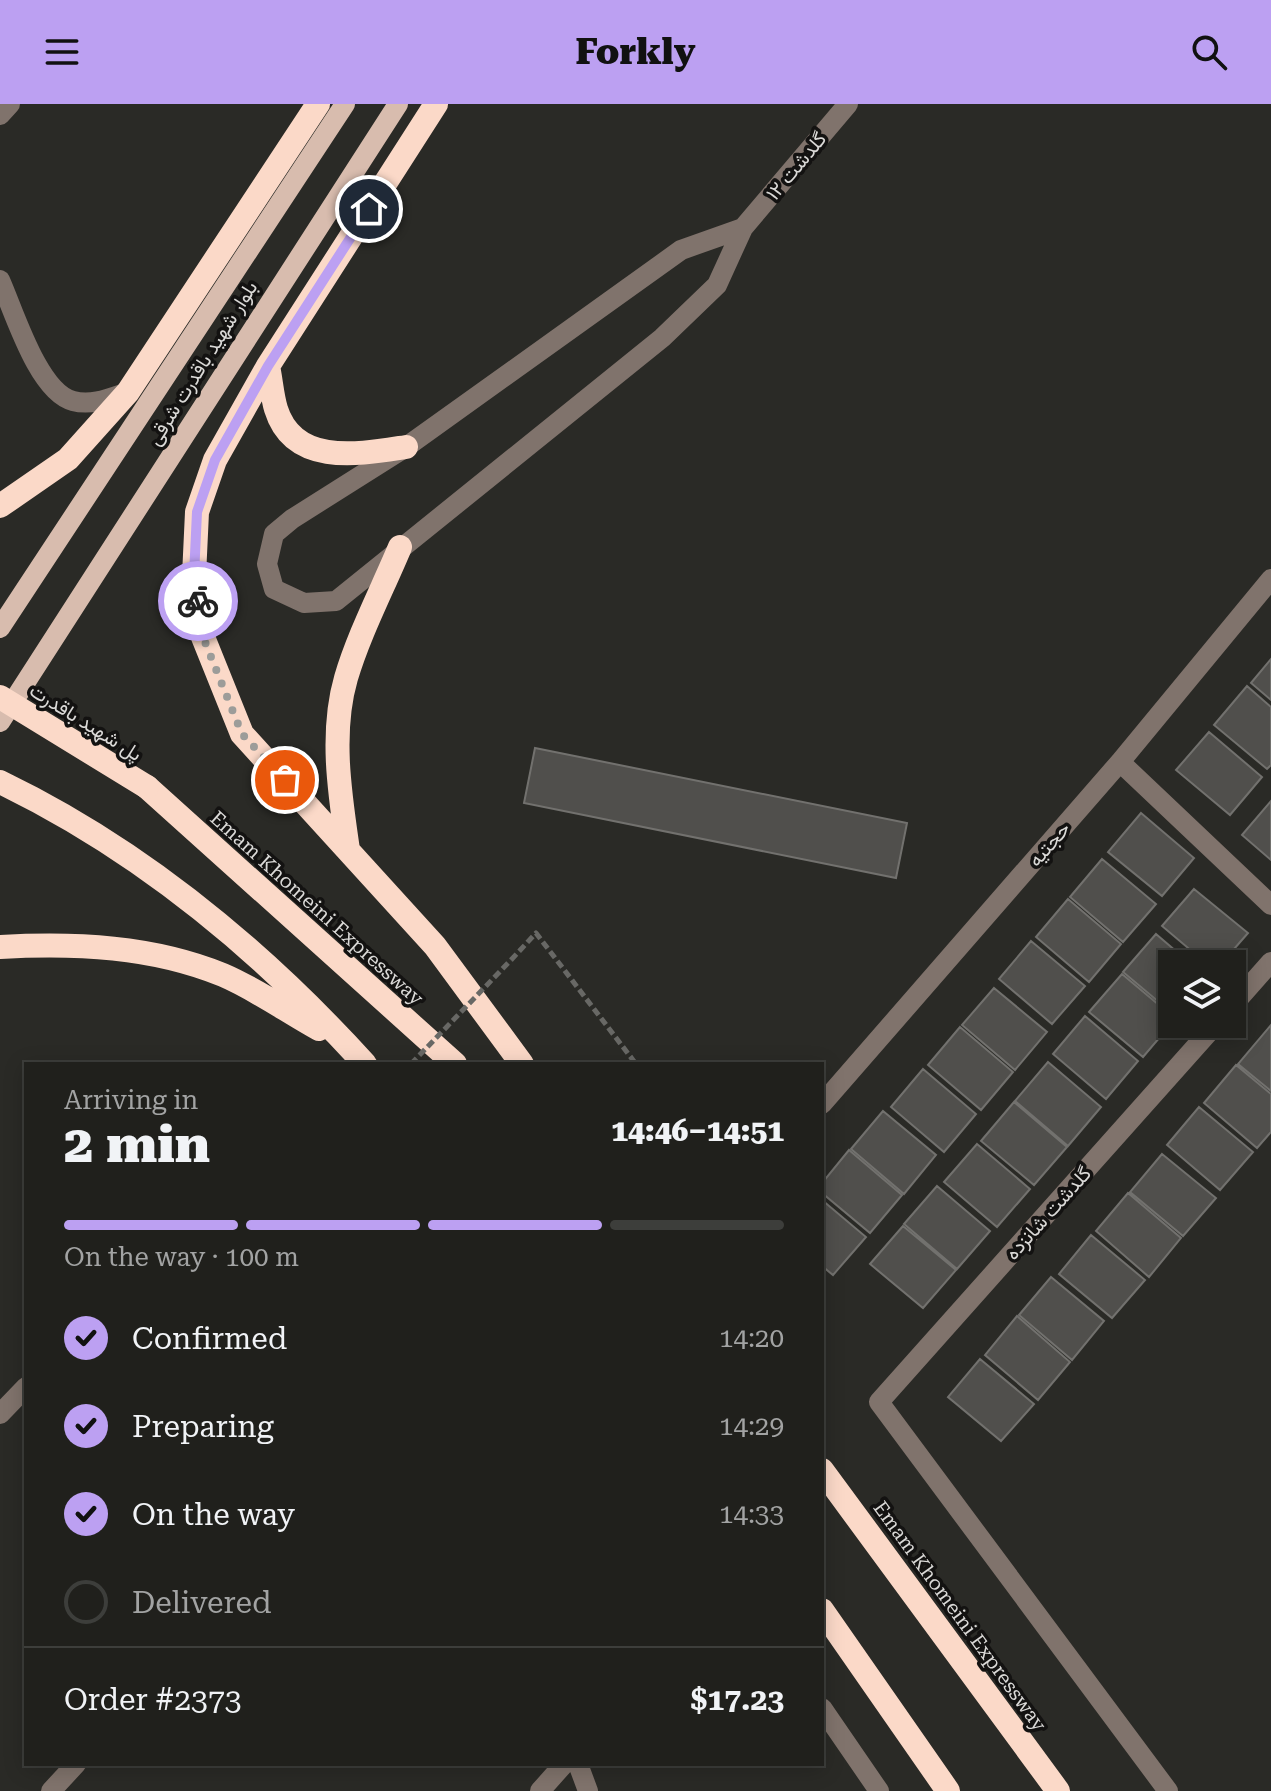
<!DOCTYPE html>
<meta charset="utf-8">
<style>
body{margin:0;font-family:"Roboto Serif",Vazirmatn,serif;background:#2d2d29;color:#f1f3f6;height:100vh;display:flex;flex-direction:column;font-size:30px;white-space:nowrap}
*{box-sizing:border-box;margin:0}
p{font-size:26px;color:#a2a3a3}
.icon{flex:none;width:44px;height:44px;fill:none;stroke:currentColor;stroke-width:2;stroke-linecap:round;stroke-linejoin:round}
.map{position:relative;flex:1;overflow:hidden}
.panel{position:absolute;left:24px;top:958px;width:800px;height:704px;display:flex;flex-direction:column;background:#20201c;border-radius:0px;box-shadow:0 4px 20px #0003,0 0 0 2px #3d3e3b}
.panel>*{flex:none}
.buttons{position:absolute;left:1158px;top:846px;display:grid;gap:16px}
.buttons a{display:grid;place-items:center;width:88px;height:88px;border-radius:0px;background:#20201c;box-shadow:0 4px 20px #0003,0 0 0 2px #3d3e3b;font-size:40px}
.pin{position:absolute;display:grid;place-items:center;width:68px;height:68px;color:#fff;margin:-34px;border:4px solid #fff;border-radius:50%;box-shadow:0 2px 8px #0007}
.courier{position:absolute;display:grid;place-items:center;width:80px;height:80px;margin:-40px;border:6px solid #bca0f2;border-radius:50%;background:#fff;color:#222;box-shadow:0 2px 10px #0007}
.overview em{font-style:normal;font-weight:800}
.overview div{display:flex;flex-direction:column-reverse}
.overview{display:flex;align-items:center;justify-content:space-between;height:136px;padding:0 40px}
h1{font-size:52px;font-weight:800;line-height:60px}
.bar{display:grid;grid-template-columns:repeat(4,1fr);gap:12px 8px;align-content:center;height:96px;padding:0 40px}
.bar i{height:10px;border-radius:6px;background:#3d3e3b}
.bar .on{background:#bca0f2}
.bar p{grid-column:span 4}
.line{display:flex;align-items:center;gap:20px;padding:0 40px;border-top:2px solid #3d3e3b}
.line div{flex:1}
ol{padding:0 40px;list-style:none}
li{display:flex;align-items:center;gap:24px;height:88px}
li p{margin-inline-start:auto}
li .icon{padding:8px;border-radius:50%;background:#bca0f2;color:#111;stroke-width:4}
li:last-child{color:#a2a3a3}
li i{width:44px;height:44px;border:4px solid #3d3e3b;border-radius:50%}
header{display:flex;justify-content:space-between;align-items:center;height:104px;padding:0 40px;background:#bca0f2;color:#111;font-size:36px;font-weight:800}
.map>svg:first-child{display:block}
</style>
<header><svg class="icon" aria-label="menu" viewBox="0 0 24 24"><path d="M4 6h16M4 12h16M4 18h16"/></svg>Forkly<svg class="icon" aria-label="search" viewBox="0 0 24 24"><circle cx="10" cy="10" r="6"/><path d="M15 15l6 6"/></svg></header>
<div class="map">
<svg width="1271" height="1687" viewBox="0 0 1271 1687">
<rect width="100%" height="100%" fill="#2a2a26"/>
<path fill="#504f4c" stroke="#72716e" stroke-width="2" d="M1271,555V596L1251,579Z
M1247,582L1271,603V661L1267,665L1214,621Z
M1209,628L1262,673L1230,711L1176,666Z
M535,644L907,719L896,774L524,699Z
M1271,697V756L1242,731Z
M1141,709L1194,754L1162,792L1108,748Z
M1102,755L1156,800L1123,838L1070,793Z
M1194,785L1248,829L1221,860H1207L1162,822Z
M1068,795L1121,840L1089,878L1036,833Z
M1156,830L1191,860H1172V909L1123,868Z
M1031,837L1085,882L1052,920L999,875Z
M1122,870L1172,912V919L1143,953L1089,908Z
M994,884L1047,928L1015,966L962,921Z
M1085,912L1138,957L1106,995L1053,950Z
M1271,921V987L1238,960Z
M960,923L1013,968L981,1006L928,961Z
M1048,958L1101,1003L1068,1042L1015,997Z
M1236,961L1271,990V1028L1257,1044L1204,999Z
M923,965L976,1010L944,1048L891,1003Z
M1014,998L1067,1043L1034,1081L981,1037Z
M1199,1003L1253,1048L1220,1086L1167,1041Z
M883,1007L936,1051L904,1090L851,1045Z
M977,1040L1030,1085L997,1123L944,1078Z
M849,1046L902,1091L870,1129L822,1089V1079Z
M1162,1050L1216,1094L1183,1132L1130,1088Z
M937,1082L990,1127L957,1165L904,1120Z
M1128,1089L1181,1134L1149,1173L1096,1127Z
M822,1096L866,1133L833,1171L822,1162Z
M903,1122L956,1166L923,1204L870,1160Z
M1091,1131L1145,1176L1112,1214L1059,1170Z
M1051,1173L1104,1217L1072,1256L1019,1211Z
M1017,1212L1070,1258L1038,1296L985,1251Z
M980,1255L1034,1300L1001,1337L948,1293Z"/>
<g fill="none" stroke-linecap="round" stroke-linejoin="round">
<path stroke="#686865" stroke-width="5" stroke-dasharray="8 4" stroke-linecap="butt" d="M511,856L536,829L636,960"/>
<path stroke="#80736c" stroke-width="20" d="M0,11L10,0
M743,124L681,146L406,343L292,415L274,430L267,460L274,485L304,499L336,497L662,234L717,181L743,124L848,0
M0,176C14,207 38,288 73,297C92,302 110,294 128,288
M1120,658L1271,801
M1232,902L1271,858
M822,1000L1120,658L1271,475
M0,1310L26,1283
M822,1604L879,1687
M578,1660L588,1687
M51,1687L76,1660
M540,1687L564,1660
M1168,1687L879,1298L1216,920"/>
<path stroke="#d8bcae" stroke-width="20" d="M0,524L345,0
M0,618L398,0"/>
<path stroke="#fbd9c8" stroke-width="24" d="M436,0L268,262L215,356L197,408L194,472L203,533L242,630L435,842L522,960
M268,262C271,276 272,292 276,305C294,363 360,350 406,343
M0,402L68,355L128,288L318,0
M0,678C139,745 261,846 365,960
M147,683L455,960
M348,746C340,691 330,629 346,574C359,530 382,486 400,443
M0,843C76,839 152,842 223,871C256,885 288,908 319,925
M822,1366L1058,1687
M822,1506L948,1687"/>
<path stroke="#686865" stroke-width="5" stroke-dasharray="8 4" stroke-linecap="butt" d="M411,960L511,856"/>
<path stroke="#fbd9c8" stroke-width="24" d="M0,593L147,683"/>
</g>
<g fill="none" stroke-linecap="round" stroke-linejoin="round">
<path stroke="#9c9c99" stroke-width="8" stroke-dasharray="0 14.4" d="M198,497L203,533L242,630L285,676"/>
<path stroke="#bca0f2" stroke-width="10" d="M198,497L194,472L197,408L215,356L268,262L369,105"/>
</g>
<g text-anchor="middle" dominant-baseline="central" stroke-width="7" stroke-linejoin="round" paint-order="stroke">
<g font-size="20" fill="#dad9d7" stroke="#131211">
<text transform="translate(796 62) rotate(-50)">گلدشت ۱۲</text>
<text transform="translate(202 259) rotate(-58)">بلوار شهید باقدرت شرقی</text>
<text transform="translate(86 618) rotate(32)">پل شهید باقدرت</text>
<text transform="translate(1049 740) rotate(-49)">حجتیه</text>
<text transform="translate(317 804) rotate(42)">Emam Khomeini Expressway</text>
<text transform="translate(1048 1109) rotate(-48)">گلدشت شانزده</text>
<text transform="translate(960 1512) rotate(54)">Emam Khomeini Expressway</text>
</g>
</g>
</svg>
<div class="buttons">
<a><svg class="icon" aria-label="layers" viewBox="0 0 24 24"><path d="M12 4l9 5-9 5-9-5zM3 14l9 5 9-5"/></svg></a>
</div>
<div class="pin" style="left:285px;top:676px;background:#ea580c"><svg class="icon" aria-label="bag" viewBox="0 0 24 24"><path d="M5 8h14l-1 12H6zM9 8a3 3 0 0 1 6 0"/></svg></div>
<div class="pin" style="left:369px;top:105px;background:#1f2937"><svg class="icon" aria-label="home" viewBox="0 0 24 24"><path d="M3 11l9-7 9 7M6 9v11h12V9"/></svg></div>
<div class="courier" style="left:198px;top:497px"><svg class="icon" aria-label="bike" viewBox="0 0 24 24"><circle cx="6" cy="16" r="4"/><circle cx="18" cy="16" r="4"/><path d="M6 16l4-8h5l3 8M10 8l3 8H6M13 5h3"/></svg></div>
<section class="panel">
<div class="overview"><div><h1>2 min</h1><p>Arriving in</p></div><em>14:46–14:51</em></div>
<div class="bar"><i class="on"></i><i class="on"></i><i class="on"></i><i></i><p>On the way · 100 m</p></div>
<ol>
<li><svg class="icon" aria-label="check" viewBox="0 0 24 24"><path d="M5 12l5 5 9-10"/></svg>Confirmed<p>14:20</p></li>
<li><svg class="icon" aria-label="check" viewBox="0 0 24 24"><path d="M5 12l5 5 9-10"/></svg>Preparing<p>14:29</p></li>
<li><svg class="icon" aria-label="check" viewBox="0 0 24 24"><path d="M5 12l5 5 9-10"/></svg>On the way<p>14:33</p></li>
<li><i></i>Delivered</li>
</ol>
<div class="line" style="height:104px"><div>Order #2373</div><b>$17.23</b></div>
</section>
</div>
